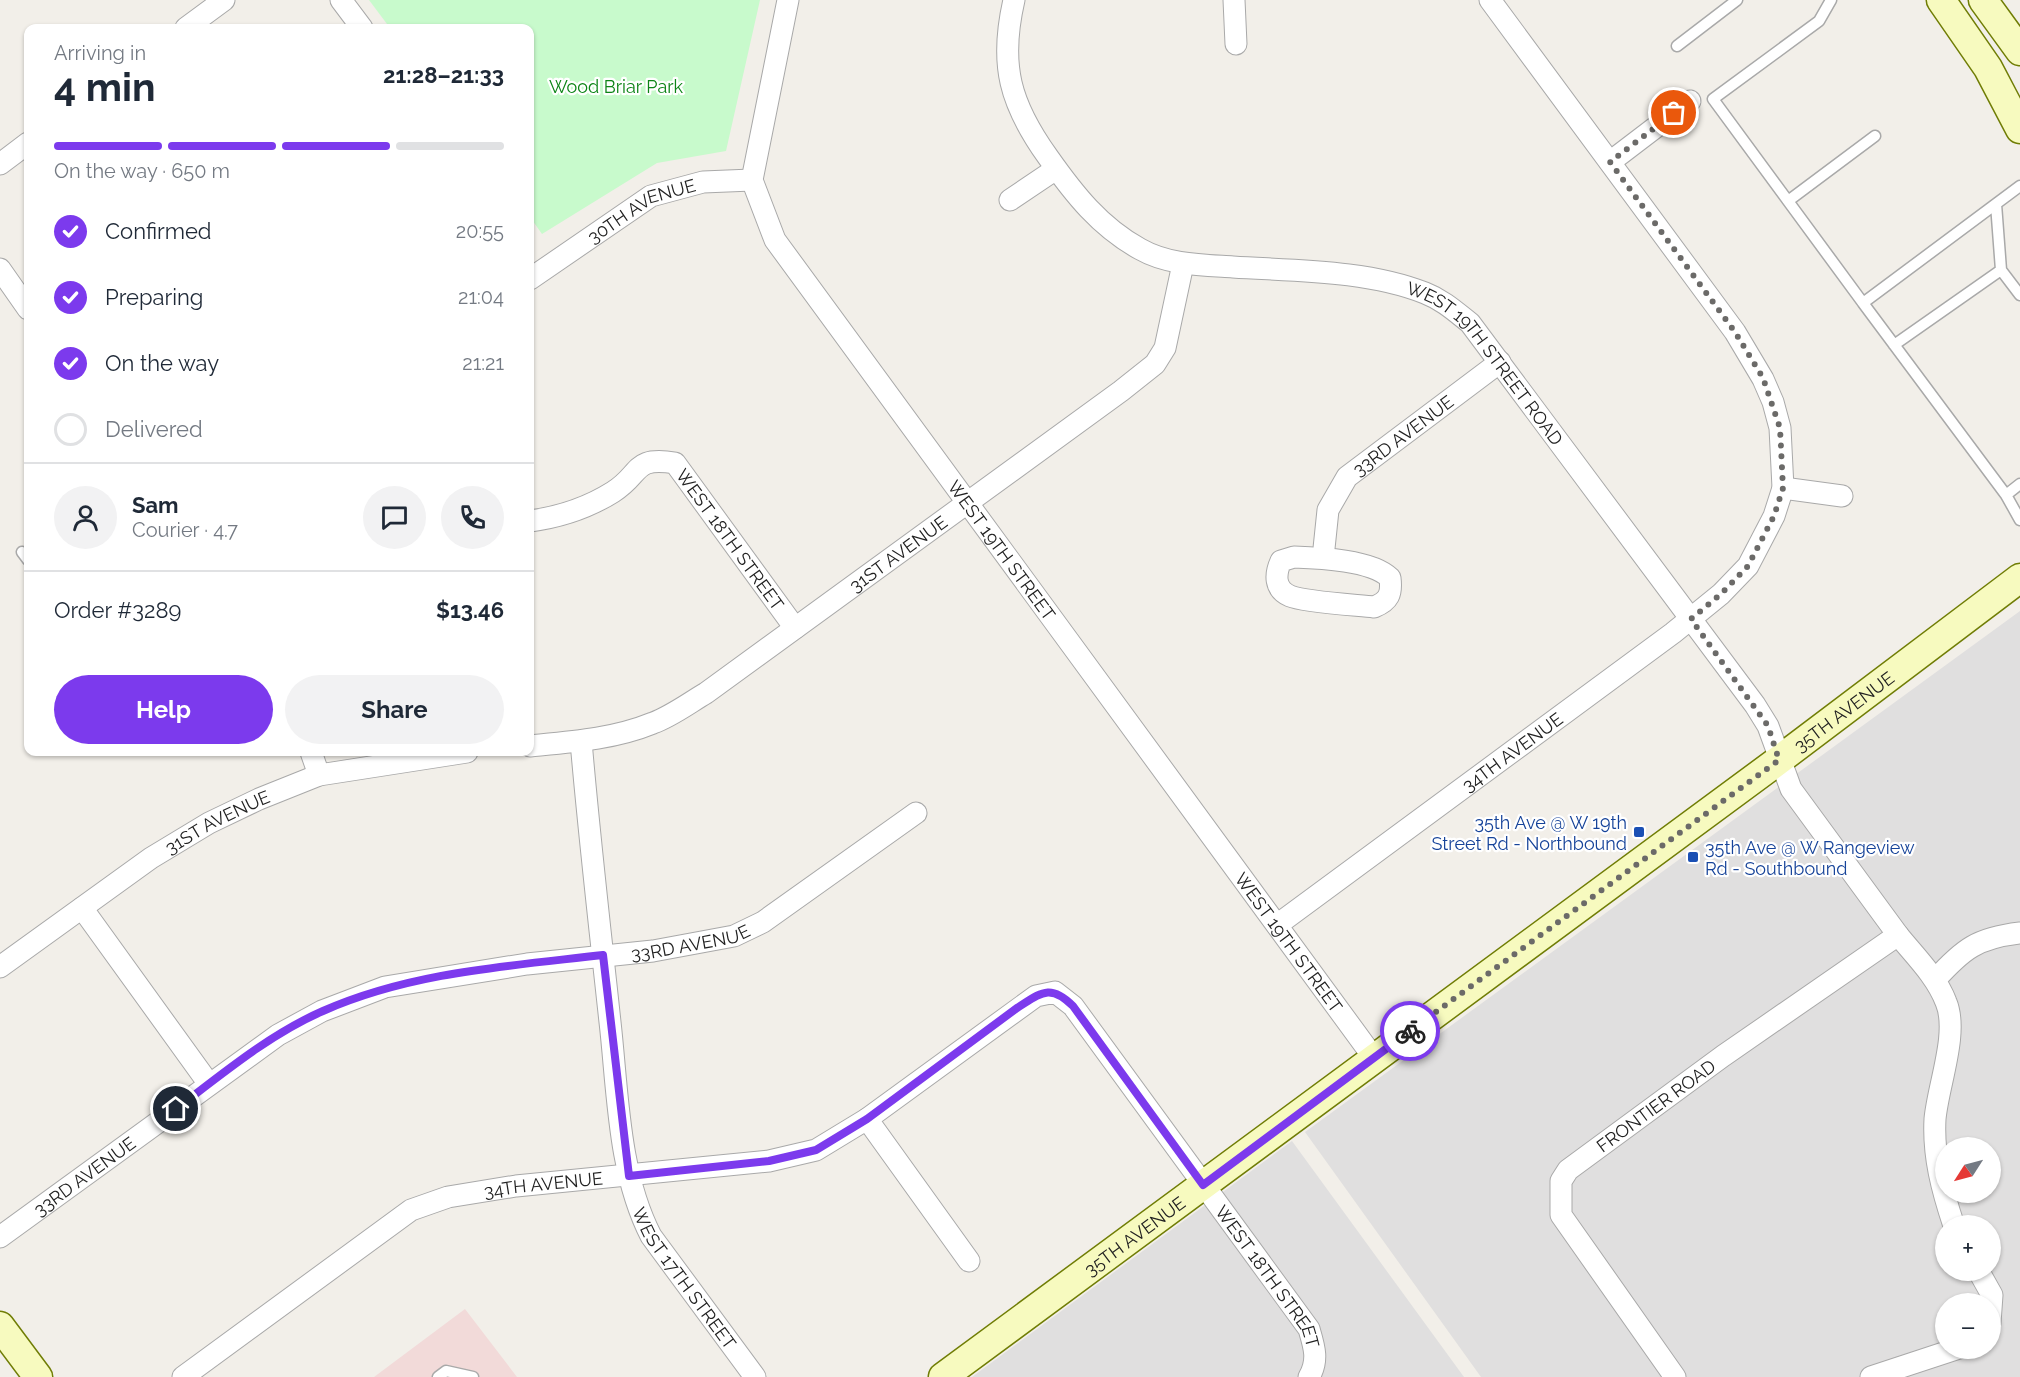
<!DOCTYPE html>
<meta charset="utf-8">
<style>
body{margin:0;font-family:Raleway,sans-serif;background:#f2f2f3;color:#1f2937;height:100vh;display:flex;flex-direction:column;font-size:22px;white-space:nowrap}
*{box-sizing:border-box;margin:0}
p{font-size:20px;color:#747a83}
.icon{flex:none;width:33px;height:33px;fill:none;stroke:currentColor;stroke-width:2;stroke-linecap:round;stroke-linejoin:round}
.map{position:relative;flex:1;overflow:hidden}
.side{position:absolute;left:24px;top:24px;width:510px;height:732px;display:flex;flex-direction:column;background:#fff;border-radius:12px;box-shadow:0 2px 4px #0004}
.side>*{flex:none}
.needle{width:39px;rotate:234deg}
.buttons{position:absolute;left:1935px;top:1137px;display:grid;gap:12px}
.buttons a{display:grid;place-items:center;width:66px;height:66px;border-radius:50%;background:#fff;box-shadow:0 2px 4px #0004;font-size:30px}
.pin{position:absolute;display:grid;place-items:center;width:51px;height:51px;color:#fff;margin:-26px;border:3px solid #fff;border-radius:50%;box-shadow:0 2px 6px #0007}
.courier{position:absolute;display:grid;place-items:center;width:60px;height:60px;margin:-30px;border:4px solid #7c3aed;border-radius:50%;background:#fff;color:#222;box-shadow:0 2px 8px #0007}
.headline em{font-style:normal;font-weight:700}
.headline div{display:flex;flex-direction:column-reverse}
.headline{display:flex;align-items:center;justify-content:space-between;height:102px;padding:0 30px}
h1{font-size:39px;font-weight:700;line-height:45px}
.bar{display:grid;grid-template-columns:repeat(4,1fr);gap:9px 6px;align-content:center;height:72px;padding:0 30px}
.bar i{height:8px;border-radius:4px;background:#e0e1e3}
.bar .selected{background:#7c3aed}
.bar p{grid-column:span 4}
.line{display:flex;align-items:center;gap:15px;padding:0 30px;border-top:2px solid #e0e1e3}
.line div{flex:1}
.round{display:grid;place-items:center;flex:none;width:63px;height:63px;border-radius:32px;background:#f2f2f3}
ol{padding:0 30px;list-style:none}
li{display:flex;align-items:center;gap:18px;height:66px}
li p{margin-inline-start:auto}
li .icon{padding:6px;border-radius:50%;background:#7c3aed;color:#fff;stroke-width:4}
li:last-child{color:#747a83}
li i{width:33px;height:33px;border:3px solid #e0e1e3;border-radius:50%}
.primary-button{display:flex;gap:12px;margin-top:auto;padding:12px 30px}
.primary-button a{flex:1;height:69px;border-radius:36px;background:#7c3aed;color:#fff;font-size:24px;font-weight:700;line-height:69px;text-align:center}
.primary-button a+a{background:#f2f2f3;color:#1f2937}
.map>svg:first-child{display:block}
</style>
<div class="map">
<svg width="2020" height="1377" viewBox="0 0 2020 1377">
<rect width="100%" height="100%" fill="#f2efe9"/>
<path fill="#e0dfdf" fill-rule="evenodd" d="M2020,611V1377H1481L1305,1132ZM1946,1148H1990V1192H1946ZM1946,1226H1990V1270H1946ZM1946,1304H1990V1348H1946Z
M1292,1141L1464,1377H972Z"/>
<path fill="#f2dad9" d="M465,1309L517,1377H374Z"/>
<path fill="#c8facc" d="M369,0H760L726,151L657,163L542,234L530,217V28H390Z"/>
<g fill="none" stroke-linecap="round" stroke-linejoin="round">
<defs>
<path id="service" d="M1677,46L1737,0
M2020,186L1863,303L2006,495L2020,520
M1788,201L1713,99L1819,21L1831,0
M2001,270L2020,295
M1863,303L1788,201L1875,136
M1894,345L2001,270L1996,204
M2006,495L2020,484
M22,552L28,560
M438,1377L446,1371L473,1377"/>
<g id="minor">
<path d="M341,0L362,28"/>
<path id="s1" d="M788,0L752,180L775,240L1374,1058"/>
<path id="s2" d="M1014,0C999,65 1010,104 1048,157C1074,194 1100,227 1140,249C1168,265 1202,265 1233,267C1295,271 1367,270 1425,293C1443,300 1456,312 1470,323L1755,705L1768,726L1791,789L1898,935"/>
<path d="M1234,0L1236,44"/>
<path d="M186,28L224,0"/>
<path d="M1610,162L1690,101"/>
<path d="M0,164L28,143"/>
<path d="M1010,200L1056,169"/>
<path d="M0,269L28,309"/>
<path id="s3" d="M530,279L651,196L703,182L752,180"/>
<path d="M1783,488L1842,496"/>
<path id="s4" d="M530,521C560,517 586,509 613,492C642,474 632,456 675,463L795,628"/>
<path d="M1294,557C1320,558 1372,560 1390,578C1392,594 1389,601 1374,607C1356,605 1304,602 1290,596C1274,589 1275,574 1281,561Z"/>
<path id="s5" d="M1323,558L1328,510L1347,477L1500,362"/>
<path id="s6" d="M581,741C589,835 600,929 610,1022C618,1093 618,1172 651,1236L755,1377"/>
<path id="s7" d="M530,746C571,742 614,739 653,723C672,716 689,703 706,693L1121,391L1155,364L1165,348L1183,264"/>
<path d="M311,752L319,775"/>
<path d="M82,908L209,1084"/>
<path id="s8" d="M1277,925L1673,633L1721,594L1748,566L1774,516L1783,488L1780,428L1773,402L1763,379L1735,332L1490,0"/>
<path id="s9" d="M0,967L151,858L209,823L259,799L319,775L467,752"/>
<path d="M1935,980C1963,949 1977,938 2020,933"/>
<path d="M867,1119L969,1261"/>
<path id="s10" d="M0,1237L278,1035L322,1011L385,987L527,964L653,951L734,936L763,922L916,813"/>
<path d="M1978,1270L1992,1295L1990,1323"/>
<path id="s11" d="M183,1377L411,1210L448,1197L516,1186L769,1161L816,1150L867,1119L1036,996L1055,992L1073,1006L1309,1329C1314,1346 1319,1360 1309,1377"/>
<path id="s12" d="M1675,1377L1561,1215V1181L1568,1170L1723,1056L1898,935C1915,956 1936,976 1946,1002C1959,1033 1938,1085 1935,1119C1933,1156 1942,1190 1954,1226"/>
<path d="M1871,1377L1959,1348"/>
</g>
<g id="secondary">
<path d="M1941,0L1988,68L2020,129"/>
<path d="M1983,0L2020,51"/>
<path d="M0,1326L38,1377"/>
<path id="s13" d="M943,1377L1779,760L2020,578"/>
</g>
</defs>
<use href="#service" stroke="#a9a9a9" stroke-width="13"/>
<use href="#minor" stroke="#a9a9a9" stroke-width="23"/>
<use href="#secondary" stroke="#707d05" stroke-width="31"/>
<use href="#service" stroke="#fff" stroke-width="10"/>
<use href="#minor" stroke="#fff" stroke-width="21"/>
<use href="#secondary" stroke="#f7fabf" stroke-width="28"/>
</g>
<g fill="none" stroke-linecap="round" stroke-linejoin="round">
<path stroke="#6b6a68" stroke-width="6" stroke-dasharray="0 10.8" d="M1410,1031L1779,760L1768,726L1691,619L1721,594L1748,566L1774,516L1783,488L1780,428L1763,378L1735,332L1610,162L1674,113"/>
<path stroke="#7c3aed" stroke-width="8" d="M176,1109C222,1074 270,1034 323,1011C411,972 509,966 603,955L629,1176L769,1161L816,1150L867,1119L1017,1008C1041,993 1050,983 1073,1006L1203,1185L1410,1031"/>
</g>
<g fill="#1a4fb4" stroke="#fff" stroke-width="2">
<rect x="1633" y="826" width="12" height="12" rx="3"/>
<rect x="1687" y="851" width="12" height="12" rx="3"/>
</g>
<g text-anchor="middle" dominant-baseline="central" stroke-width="4.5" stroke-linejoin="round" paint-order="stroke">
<g font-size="18" fill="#0c8416" stroke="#fff">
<text x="616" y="86">Wood Briar Park</text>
</g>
<g font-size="18" fill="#222" stroke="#fff">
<text stroke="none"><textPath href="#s3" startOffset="132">30TH AVENUE</textPath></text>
<text stroke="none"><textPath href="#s2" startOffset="681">WEST 19TH STREET ROAD</textPath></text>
<text stroke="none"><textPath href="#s5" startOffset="156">33RD AVENUE</textPath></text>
<text stroke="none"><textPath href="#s4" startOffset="256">WEST 18TH STREET</textPath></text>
<text stroke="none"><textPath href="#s1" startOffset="632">WEST 19TH STREET</textPath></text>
<text stroke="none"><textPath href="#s7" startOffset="424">31ST AVENUE</textPath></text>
<text stroke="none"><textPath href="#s13" startOffset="1120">35TH AVENUE</textPath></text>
<text stroke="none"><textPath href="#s8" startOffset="292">34TH AVENUE</textPath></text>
<text stroke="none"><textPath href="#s9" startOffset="262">31ST AVENUE</textPath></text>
<text stroke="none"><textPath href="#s10" startOffset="770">33RD AVENUE</textPath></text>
<text stroke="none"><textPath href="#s1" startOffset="1118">WEST 19TH STREET</textPath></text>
<text stroke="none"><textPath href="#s12" startOffset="354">FRONTIER ROAD</textPath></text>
<text stroke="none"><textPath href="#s10" startOffset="104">33RD AVENUE</textPath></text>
<text stroke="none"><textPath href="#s11" startOffset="418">34TH AVENUE</textPath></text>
<text stroke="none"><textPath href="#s13" startOffset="238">35TH AVENUE</textPath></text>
<text stroke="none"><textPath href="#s6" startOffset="555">WEST 17TH STREET</textPath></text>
<text stroke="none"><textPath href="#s11" startOffset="1338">WEST 18TH STREET</textPath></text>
</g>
<g font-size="18" fill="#164399" stroke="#fff" text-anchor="end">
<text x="1627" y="822">35th Ave @ W 19th<tspan x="1627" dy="21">Street Rd - Northbound</tspan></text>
<text x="1705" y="847" text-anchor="start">35th Ave @ W Rangeview<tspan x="1705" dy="21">Rd - Southbound</tspan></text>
</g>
</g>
</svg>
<div class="buttons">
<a><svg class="needle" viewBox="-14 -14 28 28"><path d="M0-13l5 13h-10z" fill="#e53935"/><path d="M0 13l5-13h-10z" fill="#747a83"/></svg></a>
<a>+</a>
<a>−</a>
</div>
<div class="pin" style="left:1674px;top:113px;background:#ea580c"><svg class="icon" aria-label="bag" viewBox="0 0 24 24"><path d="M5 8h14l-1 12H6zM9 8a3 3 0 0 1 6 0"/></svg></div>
<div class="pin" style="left:176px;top:1109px;background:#1f2937"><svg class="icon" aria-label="home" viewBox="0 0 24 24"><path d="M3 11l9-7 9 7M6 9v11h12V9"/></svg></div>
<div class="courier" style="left:1410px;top:1031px"><svg class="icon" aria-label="bike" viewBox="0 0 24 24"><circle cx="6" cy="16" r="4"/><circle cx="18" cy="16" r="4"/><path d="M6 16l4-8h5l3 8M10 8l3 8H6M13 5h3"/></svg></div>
<section class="side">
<div class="headline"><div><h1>4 min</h1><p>Arriving in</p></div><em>21:28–21:33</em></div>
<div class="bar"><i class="selected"></i><i class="selected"></i><i class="selected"></i><i></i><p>On the way · 650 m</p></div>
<ol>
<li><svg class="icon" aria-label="check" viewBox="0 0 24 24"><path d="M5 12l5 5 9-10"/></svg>Confirmed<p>20:55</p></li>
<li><svg class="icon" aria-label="check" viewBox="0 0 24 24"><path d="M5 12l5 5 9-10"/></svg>Preparing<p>21:04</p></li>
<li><svg class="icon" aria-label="check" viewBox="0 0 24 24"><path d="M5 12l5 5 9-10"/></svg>On the way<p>21:21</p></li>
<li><i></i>Delivered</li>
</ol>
<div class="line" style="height:108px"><a class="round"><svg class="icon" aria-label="person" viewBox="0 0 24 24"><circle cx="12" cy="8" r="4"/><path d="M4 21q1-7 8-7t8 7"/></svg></a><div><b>Sam</b><p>Courier · 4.7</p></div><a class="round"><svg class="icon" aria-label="chat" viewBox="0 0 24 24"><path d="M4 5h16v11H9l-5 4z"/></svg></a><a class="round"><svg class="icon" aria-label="phone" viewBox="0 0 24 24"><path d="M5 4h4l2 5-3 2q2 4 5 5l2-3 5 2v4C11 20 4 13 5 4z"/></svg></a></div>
<div class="line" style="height:78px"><div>Order #3289</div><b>$13.46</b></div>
<div class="primary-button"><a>Help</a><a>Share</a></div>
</section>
</div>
